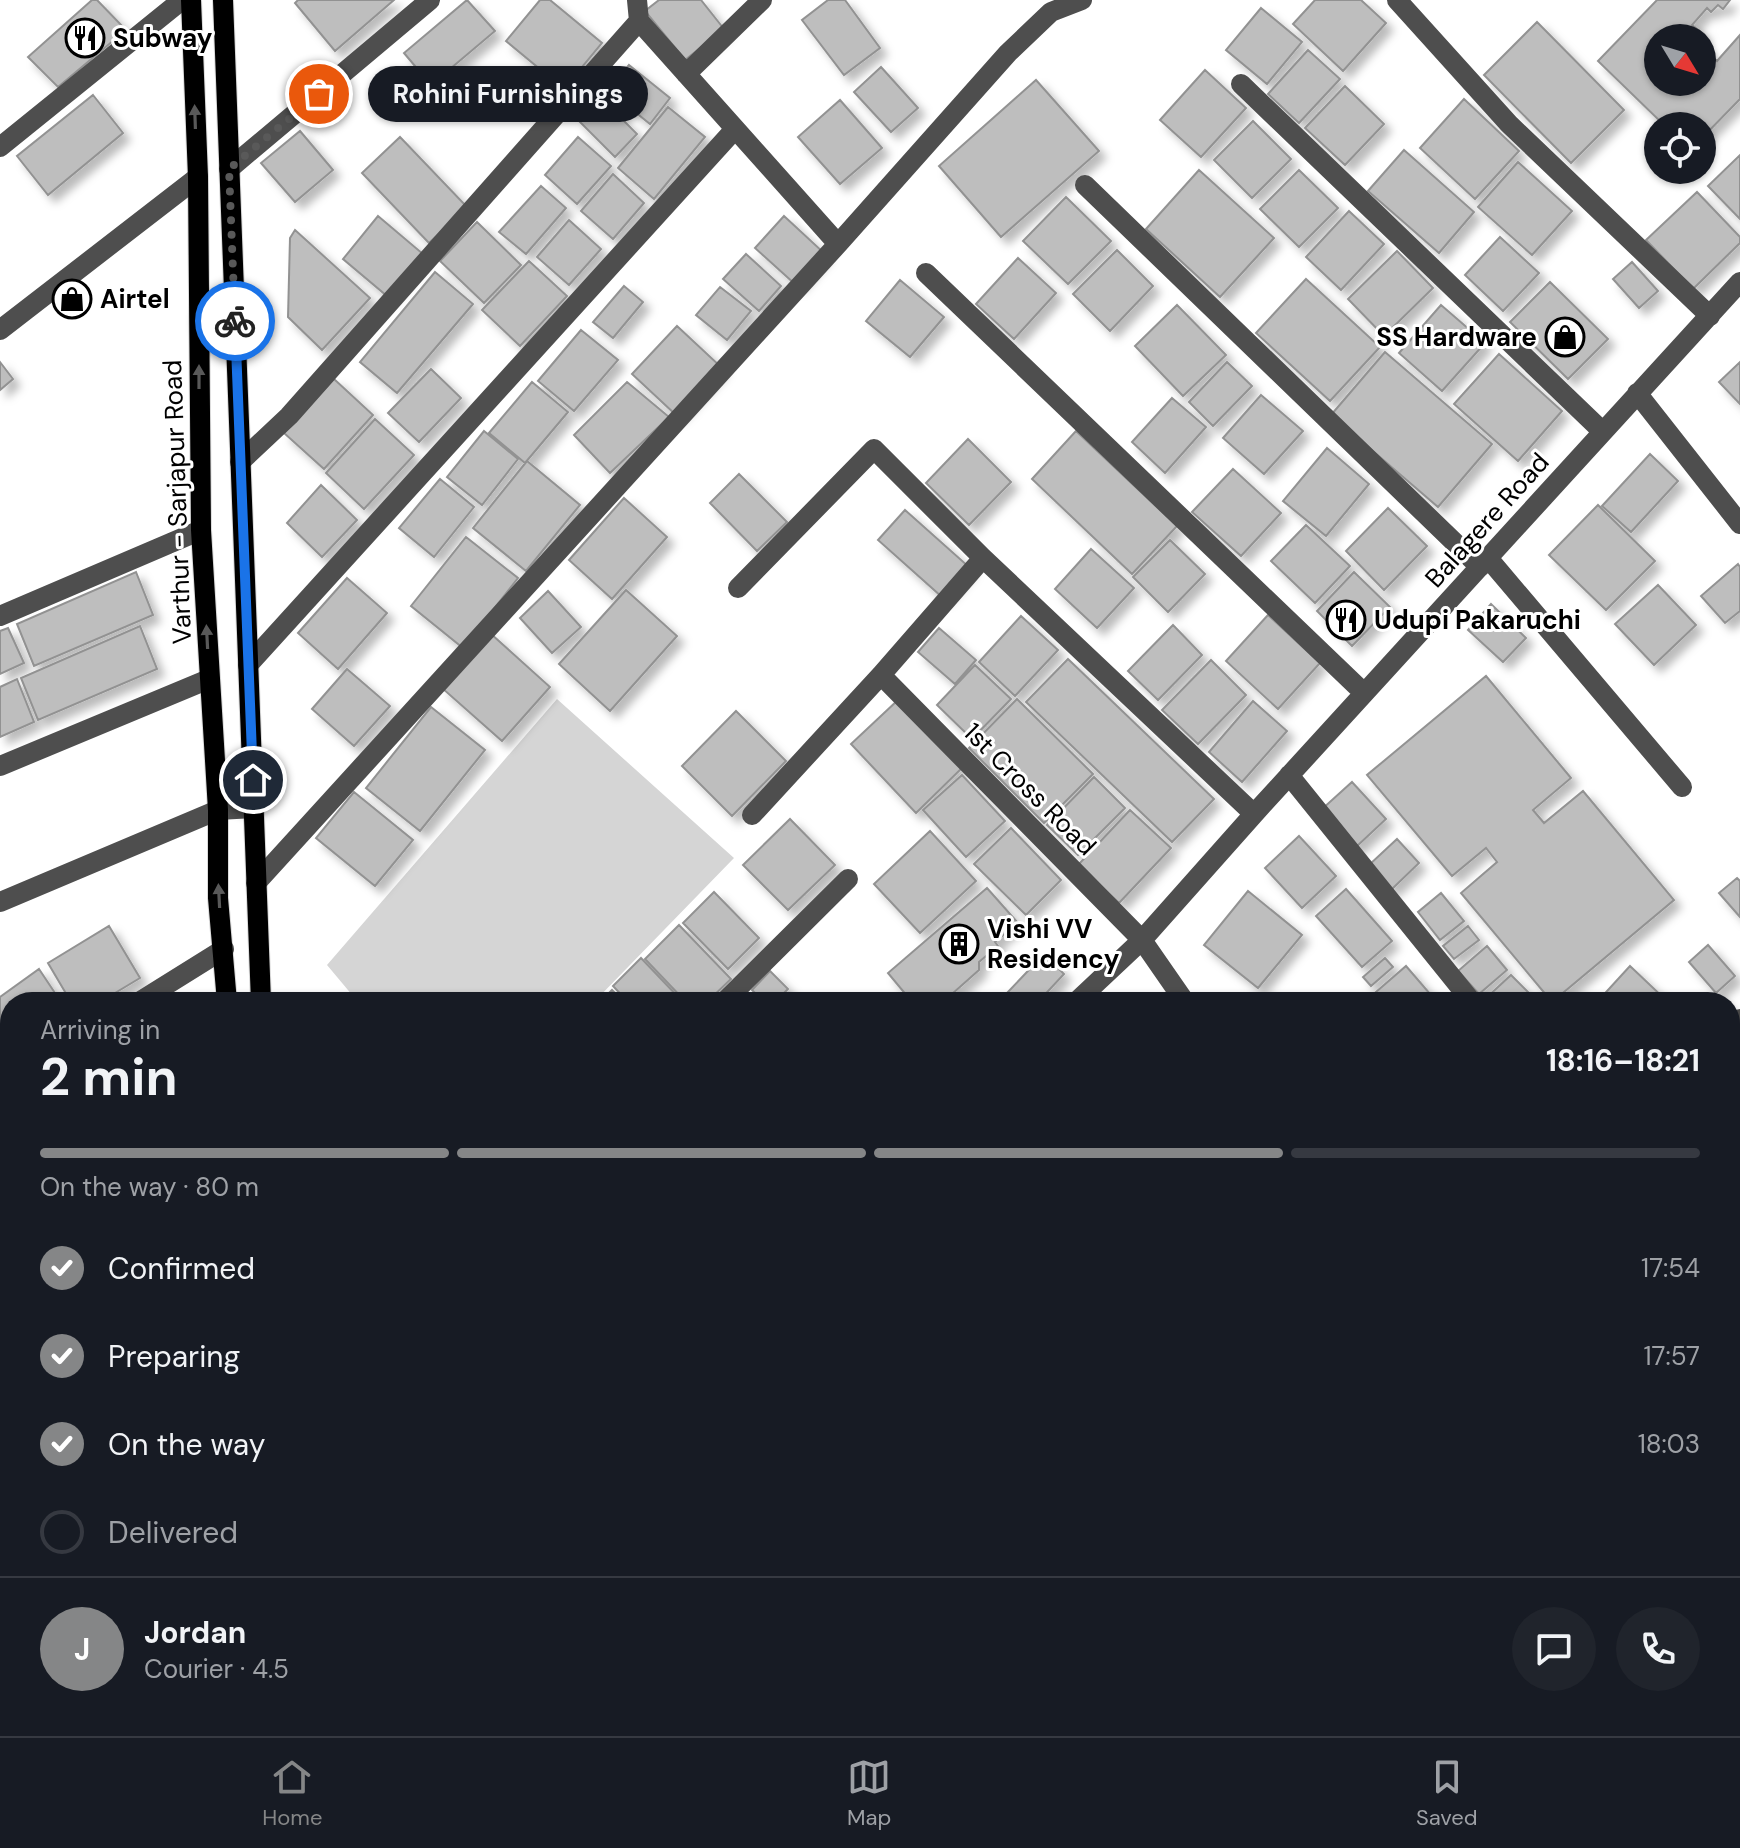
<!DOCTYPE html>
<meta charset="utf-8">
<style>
body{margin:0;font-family:"DM Sans",sans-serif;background:#20242c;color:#f1f3f6;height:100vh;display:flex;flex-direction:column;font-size:30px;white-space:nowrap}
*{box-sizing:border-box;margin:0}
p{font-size:26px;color:#9ea1a6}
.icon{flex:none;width:44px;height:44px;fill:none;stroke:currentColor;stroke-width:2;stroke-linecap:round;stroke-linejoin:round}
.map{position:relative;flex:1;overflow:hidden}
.sheet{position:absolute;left:0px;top:992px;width:1740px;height:744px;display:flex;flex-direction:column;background:#171b24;border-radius:32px 32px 0 0;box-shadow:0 2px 6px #0004}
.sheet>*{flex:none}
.needle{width:52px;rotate:128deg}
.fabs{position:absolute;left:1644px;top:24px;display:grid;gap:16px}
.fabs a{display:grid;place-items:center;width:72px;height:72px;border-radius:50%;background:#171b24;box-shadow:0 2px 6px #0004;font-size:40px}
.pin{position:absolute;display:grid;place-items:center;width:68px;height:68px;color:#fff;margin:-34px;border:4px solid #fff;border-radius:50%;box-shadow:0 2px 8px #0007}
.courier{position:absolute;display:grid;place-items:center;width:80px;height:80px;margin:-40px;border:6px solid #1a73e8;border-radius:50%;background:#fff;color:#222;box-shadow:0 2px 10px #0007}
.bubble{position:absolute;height:56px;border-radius:28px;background:#171b24;box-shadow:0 2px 6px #0004;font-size:26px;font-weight:700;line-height:56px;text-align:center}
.overview em{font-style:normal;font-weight:700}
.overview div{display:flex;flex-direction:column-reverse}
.overview{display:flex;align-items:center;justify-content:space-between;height:136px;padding:0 40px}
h1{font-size:52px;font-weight:700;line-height:60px}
.bar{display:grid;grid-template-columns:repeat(4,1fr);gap:12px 8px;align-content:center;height:96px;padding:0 40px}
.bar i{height:10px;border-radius:6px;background:#363941}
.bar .on{background:#858687}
.bar p{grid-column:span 4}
.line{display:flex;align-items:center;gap:20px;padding:0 40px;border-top:2px solid #363941}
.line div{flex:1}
.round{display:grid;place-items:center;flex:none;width:84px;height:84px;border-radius:42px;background:#20242c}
ol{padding:0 40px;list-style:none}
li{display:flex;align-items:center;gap:24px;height:88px}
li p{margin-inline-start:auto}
li .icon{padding:8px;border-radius:50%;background:#858687;color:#fff;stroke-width:4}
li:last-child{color:#9ea1a6}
li i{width:44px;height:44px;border:4px solid #363941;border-radius:50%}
.menu{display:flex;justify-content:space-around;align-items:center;height:112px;border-top:2px solid #363941;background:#171b24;font-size:22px;color:#9ea1a6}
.menu a{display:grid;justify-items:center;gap:4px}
.menu .on{color:#858687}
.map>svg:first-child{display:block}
</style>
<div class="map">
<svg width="1740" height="1736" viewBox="0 0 1740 1736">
<defs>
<filter id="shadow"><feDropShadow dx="7" dy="7" stdDeviation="4" flood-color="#0004"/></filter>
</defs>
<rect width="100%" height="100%" fill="#fff"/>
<path fill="#d5d5d5" d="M557,699L734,858L594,1002H358L327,965Z
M0,1397L10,1417V1485L0,1491Z"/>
<path fill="#bebebe" stroke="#929292" stroke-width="2" filter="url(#shadow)" d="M92,0H97L126,30L58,87L28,57Z
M298,0H394L335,51L295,3Z
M467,0L495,31L431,85L404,53Z
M540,0H550L602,43L564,89L506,41Z
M659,0H701L724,29L685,60L645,11Z
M828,0H845L880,48L844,75L802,20Z
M1315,0H1361L1386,23L1343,71L1293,24Z
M1657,0H1730L1723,9L1718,5L1711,12L1707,8L1692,25L1704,34L1700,38H1658V82H1702V48L1717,61L1740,35V99L1702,138V126H1665L1598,61Z
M1261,8L1302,42L1267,84L1226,50Z
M1537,22L1624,110L1571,163L1484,75Z
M1308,50L1340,79L1299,123L1268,94Z
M629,65L670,98L650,124L608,90Z
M881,67L918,108L891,132L854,92Z
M1205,70L1246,108L1201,157L1160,120Z
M1036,80L1099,151L1001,237L939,166Z
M1345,86L1384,124L1345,165L1305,128Z
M93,95L123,133L48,195L17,156Z
M599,96L637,134L615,157L577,119Z
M1464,99L1519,151L1475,199L1420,148Z
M840,100L882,148L840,184L798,137Z
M668,107L705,137L654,199L618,168Z
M1253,121L1291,159L1252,198L1214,160Z
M300,131L333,170L295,202L261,163Z
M400,137L467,207L429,243L362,173Z
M578,137L611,166L577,204L545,175Z
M1404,150L1474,212L1439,253L1368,191Z
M1740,155V219L1708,186Z
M1518,162L1572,211L1532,255L1478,207Z
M1199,170L1274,238L1220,297L1146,229Z
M1299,170L1338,208L1299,247L1260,209Z
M613,174L644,203L613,239L581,211Z
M541,186L566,208L526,254L499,232Z
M1697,192L1740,237V243L1693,289L1646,240Z
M1066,197L1111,241L1068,284L1023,241Z
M1349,211L1384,244L1341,290L1306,257Z
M378,216L423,254L387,296L343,259Z
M784,216L824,253L796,285L755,248Z
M569,220L601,249L569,285L537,257Z
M477,222L521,265L484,303L440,261Z
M295,230L370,298L322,350L288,317L290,238Z
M1500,237L1539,273L1503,311L1465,275Z
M1117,250L1153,286L1110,331L1073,294Z
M1397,251L1433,288L1384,336L1348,299Z
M746,254L781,286L759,311L723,279Z
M1018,258L1056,293L1014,339L976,304Z
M529,261L567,296L520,346L482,310Z
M1632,262L1658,291L1639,308L1613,279Z
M435,272L473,304L397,393L360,362Z
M1306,279L1380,347L1330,401L1256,333Z
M900,280L944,317L910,357L866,321Z
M1550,282L1608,339L1568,379L1510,322Z
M624,286L643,302L613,338L593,322Z
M720,287L751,311L727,340L696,315Z
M1177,305L1226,355L1183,396L1135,346Z
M1441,305L1485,343L1442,391L1399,353Z
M677,326L721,367L676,415L632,374Z
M581,330L618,360L574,411L538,381Z
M1385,352L1492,444L1438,507L1331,415Z
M1499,354L1562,411L1518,461L1454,404Z
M0,362L13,379L0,390Z
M1227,362L1252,386L1213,426L1189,402Z
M1740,362V404L1719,382Z
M431,369L461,398L419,442L388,413Z
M334,379L373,415L324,469L284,433Z
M532,382L568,412L525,463L489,433Z
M627,382L669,417L610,473L574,435Z
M1261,395L1303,431L1264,474L1223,438Z
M1172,398L1206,427L1165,473L1132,442Z
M375,419L414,455L364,509L326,473Z
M484,431L518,459L482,505L447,477Z
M1076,431L1177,526L1132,574L1032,479Z
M968,439L1011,482L969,525L926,483Z
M1327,448L1369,484L1326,536L1283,501Z
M1650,454L1678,481L1631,532L1602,506Z
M527,461L580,505L526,571L473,528Z
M1233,469L1281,513L1241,556L1192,512Z
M739,474L787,522L757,551L710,503Z
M440,479L474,507L434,557L399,528Z
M321,485L357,520L322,557L287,523Z
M624,498L667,537L612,599L569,560Z
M1598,505L1655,561L1606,610L1549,555Z
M1388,508L1427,546L1384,590L1346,551Z
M905,510L969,567L942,597L878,540Z
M1306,525L1350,566L1315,603L1271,561Z
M466,537L518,578L463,648L411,606Z
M1170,540L1205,574L1168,612L1133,577Z
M1091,549L1134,588L1097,628L1055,589Z
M1738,564L1740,567V611L1725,623L1701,596Z
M136,572L153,615L34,666L17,624Z
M1354,572L1390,607L1352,646L1317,611Z
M347,578L387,613L338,669L298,633Z
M1658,585L1696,625L1654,665L1615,624Z
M626,590L677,636L610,711L559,664Z
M548,591L581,627L552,653L520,618Z
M1491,604L1526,638L1503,662L1468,630Z
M1268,615L1320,663L1278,709L1226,661Z
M1021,616L1058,650L1015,696L979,662Z
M1173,625L1202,655L1158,700L1128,671Z
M140,626L157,669L38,720L21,678Z
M8,628L24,663L0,674V631Z
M939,628L976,660L955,684L918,652Z
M490,633L550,687L502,741L442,688Z
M1068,659L1214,799L1172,842L1026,702Z
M1211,660L1246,695L1198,744L1162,710Z
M975,665L1011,699L972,739L937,705Z
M347,669L390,706L354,746L312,709Z
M1486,676L1571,778L1533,810L1544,823L1583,791L1674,900L1552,1002L1461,893L1497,862L1486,848L1452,876L1367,775Z
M17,679L34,722L0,737V687Z
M1017,699L1093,774L1044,823L969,748Z
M898,700L962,768L916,813L851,744Z
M1253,701L1287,731L1242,782L1209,752Z
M431,707L485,750L420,831L366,788Z
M736,711L786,761L732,816L682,766Z
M962,775L1005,821L966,857L923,810Z
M1094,777L1125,808L1078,855L1047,825Z
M1352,782L1386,819L1355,848L1321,810Z
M354,792L413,840L375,886L316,838Z
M1130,810L1171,848L1119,903L1078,865Z
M790,819L835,865L788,910L743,865Z
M1011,828L1061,880L1026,915L974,864Z
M930,831L976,881L920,933L874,884Z
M1299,836L1336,876L1302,908L1265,868Z
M1397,839L1419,863L1391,890L1369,865Z
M1737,878L1740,881V917L1719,893Z
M987,888L1018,923L995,942L998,946L979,962V970L943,1002H912L888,973Z
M1346,889L1392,941L1362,967L1316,916Z
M1248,891L1302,935L1258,988L1204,945Z
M714,892L759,938L728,969L683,923Z
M1441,893L1464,921L1440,940L1418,912Z
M679,925L731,979L707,1002H686L645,959Z
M109,926L140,978L100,1002H71L48,963Z
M1468,926L1479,940L1454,959L1443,946Z
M1708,945L1735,976L1716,993L1689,962Z
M1487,946L1507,970L1479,994L1458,971Z
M1044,954L1064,974L1038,1002H1016L1007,993Z
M641,958L683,1002H628L613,986Z
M1385,958L1393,967L1371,986L1363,977Z
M1406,966L1437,1002H1373L1369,998Z
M1630,966L1668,1002H1597Z
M39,969L61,1002H10V1056L0,1063V997Z
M770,971L788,989L775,1002H764L752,990Z
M1511,975L1530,994L1522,1002H1488L1485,999Z
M612,990L624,1002H600Z
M1730,1048L1740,1058L1739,1110L1730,1101Z
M10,1119V1180L0,1187V1126Z
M10,1195V1259L2,1265L0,1202Z
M10,1291V1357L0,1341V1298Z
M1730,1389L1740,1399V1457L1730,1447Z
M1730,1495L1740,1504V1644L1730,1655Z
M0,1585L10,1600V1604L0,1611Z
M10,1614V1674L0,1680V1620Z
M1737,1686L1740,1689V1735L1727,1726H1730V1695Z
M0,1709L10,1726L18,1732L13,1736H0Z
M211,1726L212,1736H134V1735Z
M405,1726H421L437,1736H400Z
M426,1726H511L513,1727L507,1736H440Z
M598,1726H624L616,1736H607Z
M632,1726H687L680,1735L681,1736H624Z
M691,1726H781L792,1736H704Z
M787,1726H835L827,1736H798Z
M845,1726H904L912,1736L832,1735Z
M985,1726H1040L1025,1736H991Z
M1102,1726H1147L1129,1736H1108Z
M1195,1726H1231L1225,1730L1228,1736H1200Z
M1318,1726H1358L1365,1732L1361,1736H1329Z
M1381,1726H1439L1441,1728L1435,1736H1392Z
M1458,1726H1494L1486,1736H1471Z
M1573,1726H1639L1632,1736H1586Z"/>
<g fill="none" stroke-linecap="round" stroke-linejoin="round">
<defs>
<path id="major" d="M191,0L198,177L201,530L218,810V898L227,1002
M223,0L261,1002
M287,1726L289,1736
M95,1736L112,1726"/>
</defs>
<use href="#major" stroke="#dbdbdb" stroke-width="22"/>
<path stroke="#4e4e4e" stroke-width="20" d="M637,0L639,21L838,244
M1397,0L1509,124L1710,316
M686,74L762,0
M1241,84L1602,431
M0,147L182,0
M229,169L430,0
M1085,185L1480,567
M926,273L1364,693
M0,330L198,177
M1637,393L1740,524
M240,462L289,416L639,21
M1488,558L1682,787
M738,588L874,449L983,558L1254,814
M0,616L201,530
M248,665L735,129
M881,675L1142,940L1185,1002
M0,766L209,679
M1289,775L1472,1002
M752,815L881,675L983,558
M256,883L838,244L1008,53L1051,12L1082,0
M0,902L218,810L254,808
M139,1002L224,949
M724,1002L848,879
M1076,1002L1142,940L1254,814L1740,282
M1730,1028L1740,1019
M0,1088L10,1082
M1730,1141L1740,1151
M1730,1323L1740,1316
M1730,1469L1740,1476
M1730,1685L1740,1679
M575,1726L586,1736
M942,1726L948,1736
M1565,1726L1578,1736
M1182,1728L1187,1736
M337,1736L350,1726
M516,1736L523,1726
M1251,1736L1266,1726
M1520,1736L1526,1726
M1679,1736L1688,1726"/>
<use href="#major" stroke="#000" stroke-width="20"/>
</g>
<defs><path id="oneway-solid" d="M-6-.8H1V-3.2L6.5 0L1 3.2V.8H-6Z" transform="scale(2)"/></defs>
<g fill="#595959">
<use href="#oneway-solid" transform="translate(195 117) rotate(-92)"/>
<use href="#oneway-solid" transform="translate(199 377) rotate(-90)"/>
<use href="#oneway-solid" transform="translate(207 637) rotate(-93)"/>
<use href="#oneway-solid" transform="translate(219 896) rotate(-93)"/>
</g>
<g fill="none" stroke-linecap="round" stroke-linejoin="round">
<path stroke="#595959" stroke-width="8" stroke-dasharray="0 14.4" d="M235,321L229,169L319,94"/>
<path stroke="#1a73e8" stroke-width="10" d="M235,321L253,780"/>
</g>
<defs>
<symbol id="restaurant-ring" viewBox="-11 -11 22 22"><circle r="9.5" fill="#fff" stroke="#000" stroke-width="1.5"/><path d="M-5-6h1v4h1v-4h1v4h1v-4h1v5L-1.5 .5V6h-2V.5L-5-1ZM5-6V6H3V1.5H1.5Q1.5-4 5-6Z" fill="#000"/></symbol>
<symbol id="shop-ring" viewBox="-11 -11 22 22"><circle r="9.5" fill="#fff" stroke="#000" stroke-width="1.5"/><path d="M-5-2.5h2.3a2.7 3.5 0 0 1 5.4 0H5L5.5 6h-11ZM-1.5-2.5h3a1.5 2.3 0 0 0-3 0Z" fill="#000"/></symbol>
<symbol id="building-ring" viewBox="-11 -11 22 22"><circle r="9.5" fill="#fff" stroke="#000" stroke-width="1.5"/><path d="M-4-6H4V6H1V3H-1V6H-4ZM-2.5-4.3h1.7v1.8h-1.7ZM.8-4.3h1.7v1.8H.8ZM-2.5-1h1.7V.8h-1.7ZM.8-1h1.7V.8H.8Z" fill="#000"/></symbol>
</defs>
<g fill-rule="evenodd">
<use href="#restaurant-ring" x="63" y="16" width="44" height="44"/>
<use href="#shop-ring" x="50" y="277" width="44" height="44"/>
<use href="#shop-ring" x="1543" y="315" width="44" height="44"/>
<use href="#restaurant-ring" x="1324" y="598" width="44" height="44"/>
<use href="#building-ring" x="937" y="922" width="44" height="44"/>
</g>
<g text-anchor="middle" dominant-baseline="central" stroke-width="6" stroke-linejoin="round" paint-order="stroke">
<g font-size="26" font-weight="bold" fill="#000" stroke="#fff" text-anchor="start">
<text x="113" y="38">Subway</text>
<text x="100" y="299">Airtel</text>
<text x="1537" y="337" text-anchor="end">SS Hardware</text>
<text x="1374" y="620">Udupi Pakaruchi</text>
<text x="987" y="929">Vishi VV<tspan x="987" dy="30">Residency</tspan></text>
</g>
<g font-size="26" fill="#000" stroke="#fff">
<text transform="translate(177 502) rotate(-92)">Varthur - Sarjapur Road</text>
<text transform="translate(1487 520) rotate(-48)">Balagere Road</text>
<text transform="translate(1030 789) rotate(45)">1st Cross Road</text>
</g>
</g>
</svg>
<div class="fabs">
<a><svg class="needle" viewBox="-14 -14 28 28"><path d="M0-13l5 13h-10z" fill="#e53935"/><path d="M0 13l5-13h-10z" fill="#9ea1a6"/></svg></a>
<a><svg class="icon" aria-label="locate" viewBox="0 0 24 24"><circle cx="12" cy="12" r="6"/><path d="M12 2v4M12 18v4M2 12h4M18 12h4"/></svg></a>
</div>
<div class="pin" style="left:319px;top:94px;background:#ea580c"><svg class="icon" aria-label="bag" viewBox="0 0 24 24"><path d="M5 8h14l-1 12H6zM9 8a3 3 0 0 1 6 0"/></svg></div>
<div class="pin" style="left:253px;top:780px;background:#1f2937"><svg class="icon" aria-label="home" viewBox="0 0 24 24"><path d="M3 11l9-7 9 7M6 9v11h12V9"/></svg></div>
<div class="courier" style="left:235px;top:321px"><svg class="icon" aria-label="bike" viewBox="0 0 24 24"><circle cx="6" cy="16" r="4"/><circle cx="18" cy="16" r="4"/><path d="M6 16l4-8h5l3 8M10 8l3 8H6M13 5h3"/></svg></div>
<div class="bubble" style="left:368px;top:66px;width:280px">Rohini Furnishings</div>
<section class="sheet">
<div class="overview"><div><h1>2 min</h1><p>Arriving in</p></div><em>18:16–18:21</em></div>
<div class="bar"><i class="on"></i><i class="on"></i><i class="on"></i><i></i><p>On the way · 80 m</p></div>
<ol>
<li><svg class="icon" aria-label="check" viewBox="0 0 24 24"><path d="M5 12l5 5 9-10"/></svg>Confirmed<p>17:54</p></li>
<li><svg class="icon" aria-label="check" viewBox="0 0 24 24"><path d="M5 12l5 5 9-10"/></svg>Preparing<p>17:57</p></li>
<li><svg class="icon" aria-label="check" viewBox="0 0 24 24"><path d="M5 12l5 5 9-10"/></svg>On the way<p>18:03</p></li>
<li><i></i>Delivered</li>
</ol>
<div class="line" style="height:144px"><b class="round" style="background:#858687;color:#fff">J</b><div><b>Jordan</b><p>Courier · 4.5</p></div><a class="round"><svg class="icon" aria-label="chat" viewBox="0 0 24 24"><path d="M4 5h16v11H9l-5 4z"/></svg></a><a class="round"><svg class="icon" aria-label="phone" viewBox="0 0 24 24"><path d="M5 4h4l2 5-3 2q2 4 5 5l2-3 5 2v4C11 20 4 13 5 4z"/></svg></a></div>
</section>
</div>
<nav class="menu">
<a class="on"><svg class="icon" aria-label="home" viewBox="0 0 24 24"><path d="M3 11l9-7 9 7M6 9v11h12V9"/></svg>Home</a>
<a><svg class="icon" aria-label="map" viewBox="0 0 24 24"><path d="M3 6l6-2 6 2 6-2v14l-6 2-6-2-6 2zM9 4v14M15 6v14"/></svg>Map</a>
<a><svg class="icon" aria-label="saved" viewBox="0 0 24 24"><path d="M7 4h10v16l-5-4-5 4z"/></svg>Saved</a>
</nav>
